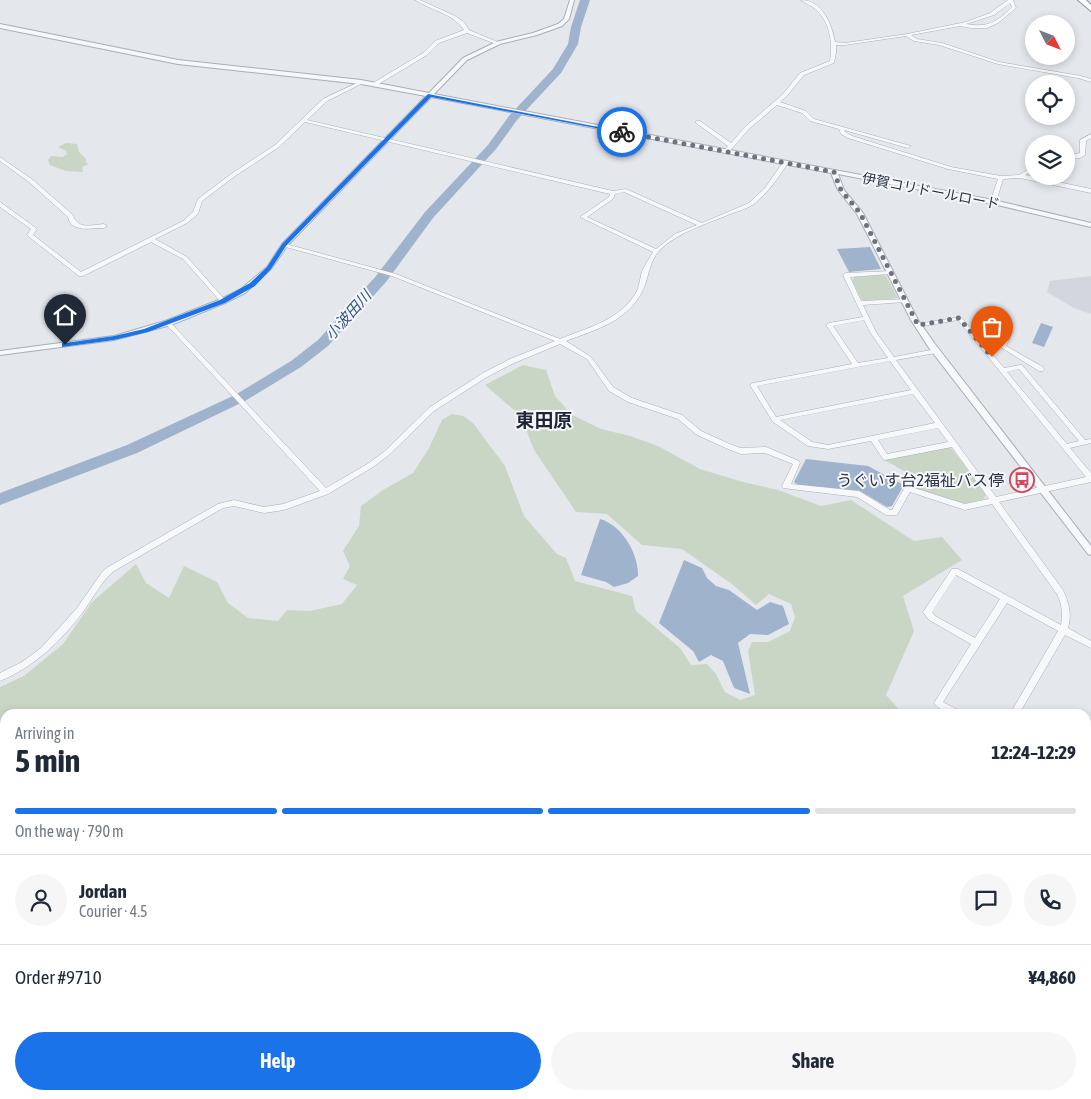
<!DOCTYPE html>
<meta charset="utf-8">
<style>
body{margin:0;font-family:"Asap Condensed","Noto Sans JP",sans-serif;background:#f6f6f7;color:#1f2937;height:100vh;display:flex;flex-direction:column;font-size:19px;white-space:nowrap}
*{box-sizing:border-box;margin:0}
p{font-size:16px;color:#747a83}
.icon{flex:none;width:28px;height:28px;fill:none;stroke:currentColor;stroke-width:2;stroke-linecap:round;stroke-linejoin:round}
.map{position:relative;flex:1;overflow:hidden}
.side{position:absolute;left:0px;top:709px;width:1091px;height:391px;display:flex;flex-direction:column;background:#fff;border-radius:15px 15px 0 0;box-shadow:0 2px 8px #0003}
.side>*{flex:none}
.needle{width:32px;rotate:132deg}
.buttons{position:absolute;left:1025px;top:15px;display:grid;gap:10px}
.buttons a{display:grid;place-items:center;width:50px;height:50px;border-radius:50%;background:#fff;box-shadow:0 2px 8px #0003;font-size:25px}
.pin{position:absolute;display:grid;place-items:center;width:42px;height:42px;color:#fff;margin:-51px -21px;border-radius:50% 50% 50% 0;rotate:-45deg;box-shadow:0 0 5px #0007}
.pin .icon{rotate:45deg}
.courier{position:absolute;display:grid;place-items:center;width:50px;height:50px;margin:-25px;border:4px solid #1a73e8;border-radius:50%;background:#fff;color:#222;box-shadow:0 1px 6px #0007}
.head em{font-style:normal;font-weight:700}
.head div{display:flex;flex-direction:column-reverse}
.head{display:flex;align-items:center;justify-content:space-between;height:85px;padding:0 15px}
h1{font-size:32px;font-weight:700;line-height:38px}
.bar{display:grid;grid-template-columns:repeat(4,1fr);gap:8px 5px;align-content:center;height:60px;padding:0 15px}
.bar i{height:6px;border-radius:4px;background:#e0e1e3}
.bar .selected{background:#1a73e8}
.bar p{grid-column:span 4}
.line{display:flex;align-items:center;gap:12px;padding:0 15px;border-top:1px solid #e0e1e3}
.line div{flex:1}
.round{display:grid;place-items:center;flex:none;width:52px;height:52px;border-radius:26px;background:#f6f6f7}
.action{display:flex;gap:10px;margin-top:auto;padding:10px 15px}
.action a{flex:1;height:58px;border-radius:30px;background:#1a73e8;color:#fff;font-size:20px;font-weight:700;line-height:58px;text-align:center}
.action a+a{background:#f6f6f7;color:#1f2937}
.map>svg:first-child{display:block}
</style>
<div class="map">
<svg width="1091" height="1099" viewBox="0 0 1091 1099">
<rect width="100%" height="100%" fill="#e4e7ec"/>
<path fill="#d2d6de" d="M1091,276V314L1074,308L1047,292L1050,281Z"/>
<path fill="#c9d6c5" d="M66,143L77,144L79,152L86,159V163L89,164L82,167L83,172L66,171L50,165L48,160L51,156L63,157L67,154L66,151L58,147Z
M883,275L886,276L898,298L865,301L861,299L852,280L855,277Z
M523,365L546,370L555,396L572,415L601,429L630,436L658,446L700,469L743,482L778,490L821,506L851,500L914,541L942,537L962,560L903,596L914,631L886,695L903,714H5V1095H711L713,1099H0V687L24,676L63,644L92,602L136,564L146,583L169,598L184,566L217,582L228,603L248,618L278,621L287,610L310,611L342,604L357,585L343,579L350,566L343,551L359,526L361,506L383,490L413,473L429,448L442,420L452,414L463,416L473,423L505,466L524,516L557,554L566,558L575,581L632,596L636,611L680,648L691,665L707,664L716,674L725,692L740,700L755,695L748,651L752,642H768L790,631L795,617L791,604L769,594L756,605L732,584L682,549L642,545L607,514L576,512L534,450L521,416L485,385Z
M946,446L952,449L986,494L984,499L964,504L916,489L922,486L924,477L906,472L884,460Z"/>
<path fill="#9fb4cc" d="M870,247L881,269L849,272L837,249Z
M1041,323L1053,327L1044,347L1032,343Z
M806,459L868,466L904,485L892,506L887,507L860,491L798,485L794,482Z
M600,519C622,525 639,554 638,576L628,583L614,587L606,582L581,575Z
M684,560L702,568L707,578L716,586L729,590L757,610L770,602L783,606L789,624L768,635L750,634L738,643L750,694L734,688L723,661L711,655L699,662L693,651L659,623Z"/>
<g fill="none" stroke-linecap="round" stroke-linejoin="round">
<path fill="#9fb4cc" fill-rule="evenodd" d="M580,0H590L581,27L578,44L561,73L517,120L496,149L433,218L386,282L328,346L301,367L245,401L137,453L0,505V493L127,445L235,395L291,361L318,340L376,276L425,212L488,145L509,116L553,69L568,44L571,27Z"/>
<defs>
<path id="minor" d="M415,0H420L455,16L464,22L469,30L500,43L496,44L467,33L439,43L427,55L377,85H373V83L423,53L435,41L464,30C454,14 431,10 415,0Z
M801,0C822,0 832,24 835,42L845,43L907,34L966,22L990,13L1008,0H1013L1016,8L998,23L987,28H971L960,26L911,35L917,39L942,43L999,62L1081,76L1091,79V82L1078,78L998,64L939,45L914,41L906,36L845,45H836V53L834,63L804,75L787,96L780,102L806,111L814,119L911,146L908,148L844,130L845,132L852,136L951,167L1001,176L1019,175L1034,166V170L1025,175L1091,189V193L1020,178L1003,179L996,202L991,203L990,202L998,179L948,169L848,138L841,134L839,129L810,121L802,113L777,105L749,129L728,153H724L723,152L728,146L696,123V121H700L731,143L745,127L783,94L800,73L830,61C833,43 830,21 815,9C810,5 805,3 801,0ZM1010,3L1012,7C997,22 988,28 966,24L994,15Z
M361,81L363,82V83L327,101L307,120L613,191L626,189L702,223L749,203L765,188L783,162H787L788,163C778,178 768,193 754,204C748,208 740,211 733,213C709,223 677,232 659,251C649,262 649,277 643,290C627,322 597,329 566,341L591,357L613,387L632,398L682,415L701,431L732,445L741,448L766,447L799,461L800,463L791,484L859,491L890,510H892L905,487L908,486L965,504L989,499L952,447L885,460L883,459L871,441L828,449L808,446L773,422L750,385L753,383L852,364L826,325L829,323L863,317L843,275L846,273L892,271L893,272L890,274L850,277L861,301L907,299V301L905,302L863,305L876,332L894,357L936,349L938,350V352L936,353L896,360L996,497L1086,477L958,320L918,327L916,326V324L961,317L1004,368L1020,365H1022L1085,440L1091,439V443L1070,448L1091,473V482L999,502L1063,590C1069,603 1072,614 1068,628L1091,641V648L1065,635L1019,714H1010L1058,631L1007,603L943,702L960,711L961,714C950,714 941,712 934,703L971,644L929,620L923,612L952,569H958L1061,625C1063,614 1062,604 1057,594L992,504L965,510L910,492L897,515H886L857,497L783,488L782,486L793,464L765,453L741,454L728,449L697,435L678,419L628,402L609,391L587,359L560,344L514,363L487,377L434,411L389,455L373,467L328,494L284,510L264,513L234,506L223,508L114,571C101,582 93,598 83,612C61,641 34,667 0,681V673L22,662L41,648L77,608L102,572L108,567L218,504L234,500L264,507L283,504L320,491L166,324V322H170L326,488L369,463L385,451L430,407L483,373L510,359L555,341L392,276L282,246V244H286L396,274L560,339C589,327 621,320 637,291C640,284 640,276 643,269C646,263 650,257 653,252L580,217L609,197L610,194L305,122L279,147L235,176L202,201L198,214L187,223L155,239L187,257L225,300V302H221L183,259L151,242L83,276H79L28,236L27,235L31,229L0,207V202L36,228L37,229L33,235L81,272L183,221L193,212L198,199L231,174L275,145L323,99ZM624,192L697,225L675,234L656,249L587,217L613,199L615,194ZM864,320L870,332L888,358L858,363L833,326ZM890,361L911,390L776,417L757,386ZM1019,369L1079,441L1067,444L1007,372ZM913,394L935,423L828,445L812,442L780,420ZM938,428L948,442L887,454L878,440ZM956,575L1000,599L975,638L935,616L932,612Z
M1091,134V138L1086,141L1085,155L1080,158L1066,160V156L1080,153V140Z
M0,157L33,180L73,215C78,230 91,225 104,224L107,226L104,228C91,228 71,233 68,217L29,182L0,161Z
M1007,336L1010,338L1006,346L1043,367L1044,369L1043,371H1039L1002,348L1000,345L1005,337Z
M1086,787L1091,789V798L1086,796Z
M1086,871L1091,874V884L1086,881Z
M1091,897V912L1089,915L1086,917V901L1088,899Z
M1086,1041L1091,1043V1054L1086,1052Z
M779,1095H789V1099H779Z
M850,1095H860V1099H850Z
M1010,1095H1020V1099H1010Z"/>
<path id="tertiary" d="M570,0H574L569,19L562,26L537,35L500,44L467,60L434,94L993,200L1091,223V227L993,204L838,174L844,190L863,213L918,320L935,344L1091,546V555L1088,554L929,348L911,320L857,214L838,190L831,173L431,97L287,246L271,269L245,293L225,303L171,325L114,340L0,355V351L114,336L165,321L221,299L241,289L267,267L282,244L426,96L361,84L178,64L0,28V24L178,60L361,80L429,93L463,58L496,42L533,33L558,24L564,19Z
M1091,724V739L1090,741L1086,742V728Z
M928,1095H940V1099H928Z"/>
<path id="trunk" d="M1078,0H1086L1091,5V11Z"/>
</defs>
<use href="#minor" stroke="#a9aeb7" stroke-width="1"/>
<use href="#tertiary" stroke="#a9aeb7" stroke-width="2"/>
<use href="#trunk" stroke="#8b94a3" stroke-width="2"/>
<use href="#minor" fill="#f7f8fa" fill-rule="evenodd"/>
<use href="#tertiary" fill="#f7f8fa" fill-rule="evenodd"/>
<use href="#trunk" fill="#fff" fill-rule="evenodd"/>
</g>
<path fill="#1a73e8" d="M428,94L624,132L622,133L431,97L286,246L271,269L255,286L225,303L148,332L114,340L62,347V343H65L114,336L144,329L220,300L250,283L267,267L282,244Z"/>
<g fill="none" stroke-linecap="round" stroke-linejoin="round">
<path stroke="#6c737f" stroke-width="5" stroke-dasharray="0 9" d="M622,132L834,172L841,190L860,213L918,325L959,318L992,357"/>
</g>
<defs>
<symbol id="bus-ring" viewBox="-11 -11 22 22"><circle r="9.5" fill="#f4f6f9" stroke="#d1495b" stroke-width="1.5"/><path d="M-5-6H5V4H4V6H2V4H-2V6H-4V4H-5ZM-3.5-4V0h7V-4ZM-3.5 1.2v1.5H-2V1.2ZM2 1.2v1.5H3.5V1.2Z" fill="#d1495b"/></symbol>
</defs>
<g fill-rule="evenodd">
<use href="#bus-ring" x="1008" y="466" width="28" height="28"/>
</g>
<g text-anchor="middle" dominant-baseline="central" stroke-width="4" stroke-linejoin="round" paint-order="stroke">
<g font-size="14" fill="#2b3445" stroke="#f4f6f9">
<text transform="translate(931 191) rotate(11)">伊賀コリドールロード</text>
</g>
<g font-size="15" font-style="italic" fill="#34527a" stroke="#f4f6f9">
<text transform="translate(348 315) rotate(-48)">小波田川</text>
</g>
<g font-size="16" fill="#2b3445" stroke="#f4f6f9" text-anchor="end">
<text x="1004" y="480">うぐいす台2福祉バス停</text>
</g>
<g font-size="19" font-weight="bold" fill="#1d2536" stroke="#f4f6f9">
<text x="544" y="420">東田原</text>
</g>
</g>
</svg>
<div class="buttons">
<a><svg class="needle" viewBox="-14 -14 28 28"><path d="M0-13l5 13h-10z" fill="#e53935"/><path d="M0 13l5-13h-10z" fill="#747a83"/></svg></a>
<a><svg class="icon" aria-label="locate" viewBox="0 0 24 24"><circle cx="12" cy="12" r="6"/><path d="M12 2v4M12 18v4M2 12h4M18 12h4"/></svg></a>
<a><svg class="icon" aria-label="layers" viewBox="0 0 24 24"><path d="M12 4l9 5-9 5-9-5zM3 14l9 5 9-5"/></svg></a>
</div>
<div class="pin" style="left:992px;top:357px;background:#ea580c"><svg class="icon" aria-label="bag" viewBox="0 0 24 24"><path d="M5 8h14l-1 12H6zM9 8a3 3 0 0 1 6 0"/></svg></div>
<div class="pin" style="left:65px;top:345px;background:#1f2937"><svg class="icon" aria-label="home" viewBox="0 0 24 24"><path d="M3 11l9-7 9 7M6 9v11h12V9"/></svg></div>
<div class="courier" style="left:622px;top:132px"><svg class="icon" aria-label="bike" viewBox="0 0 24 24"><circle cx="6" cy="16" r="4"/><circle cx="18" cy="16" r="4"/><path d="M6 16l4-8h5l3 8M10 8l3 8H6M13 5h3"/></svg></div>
<section class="side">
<div class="head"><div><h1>5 min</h1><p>Arriving in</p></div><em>12:24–12:29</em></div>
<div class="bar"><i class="selected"></i><i class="selected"></i><i class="selected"></i><i></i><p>On the way · 790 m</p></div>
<div class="line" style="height:90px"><a class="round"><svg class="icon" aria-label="person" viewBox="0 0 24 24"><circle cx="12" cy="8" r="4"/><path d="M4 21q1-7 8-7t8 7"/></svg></a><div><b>Jordan</b><p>Courier · 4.5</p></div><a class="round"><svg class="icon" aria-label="chat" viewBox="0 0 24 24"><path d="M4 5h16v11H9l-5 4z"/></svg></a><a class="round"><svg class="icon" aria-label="phone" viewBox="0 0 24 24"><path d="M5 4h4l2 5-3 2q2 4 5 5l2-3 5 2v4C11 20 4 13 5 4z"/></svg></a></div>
<div class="line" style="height:65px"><div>Order #9710</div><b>¥4,860</b></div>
<div class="action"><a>Help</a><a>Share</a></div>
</section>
</div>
